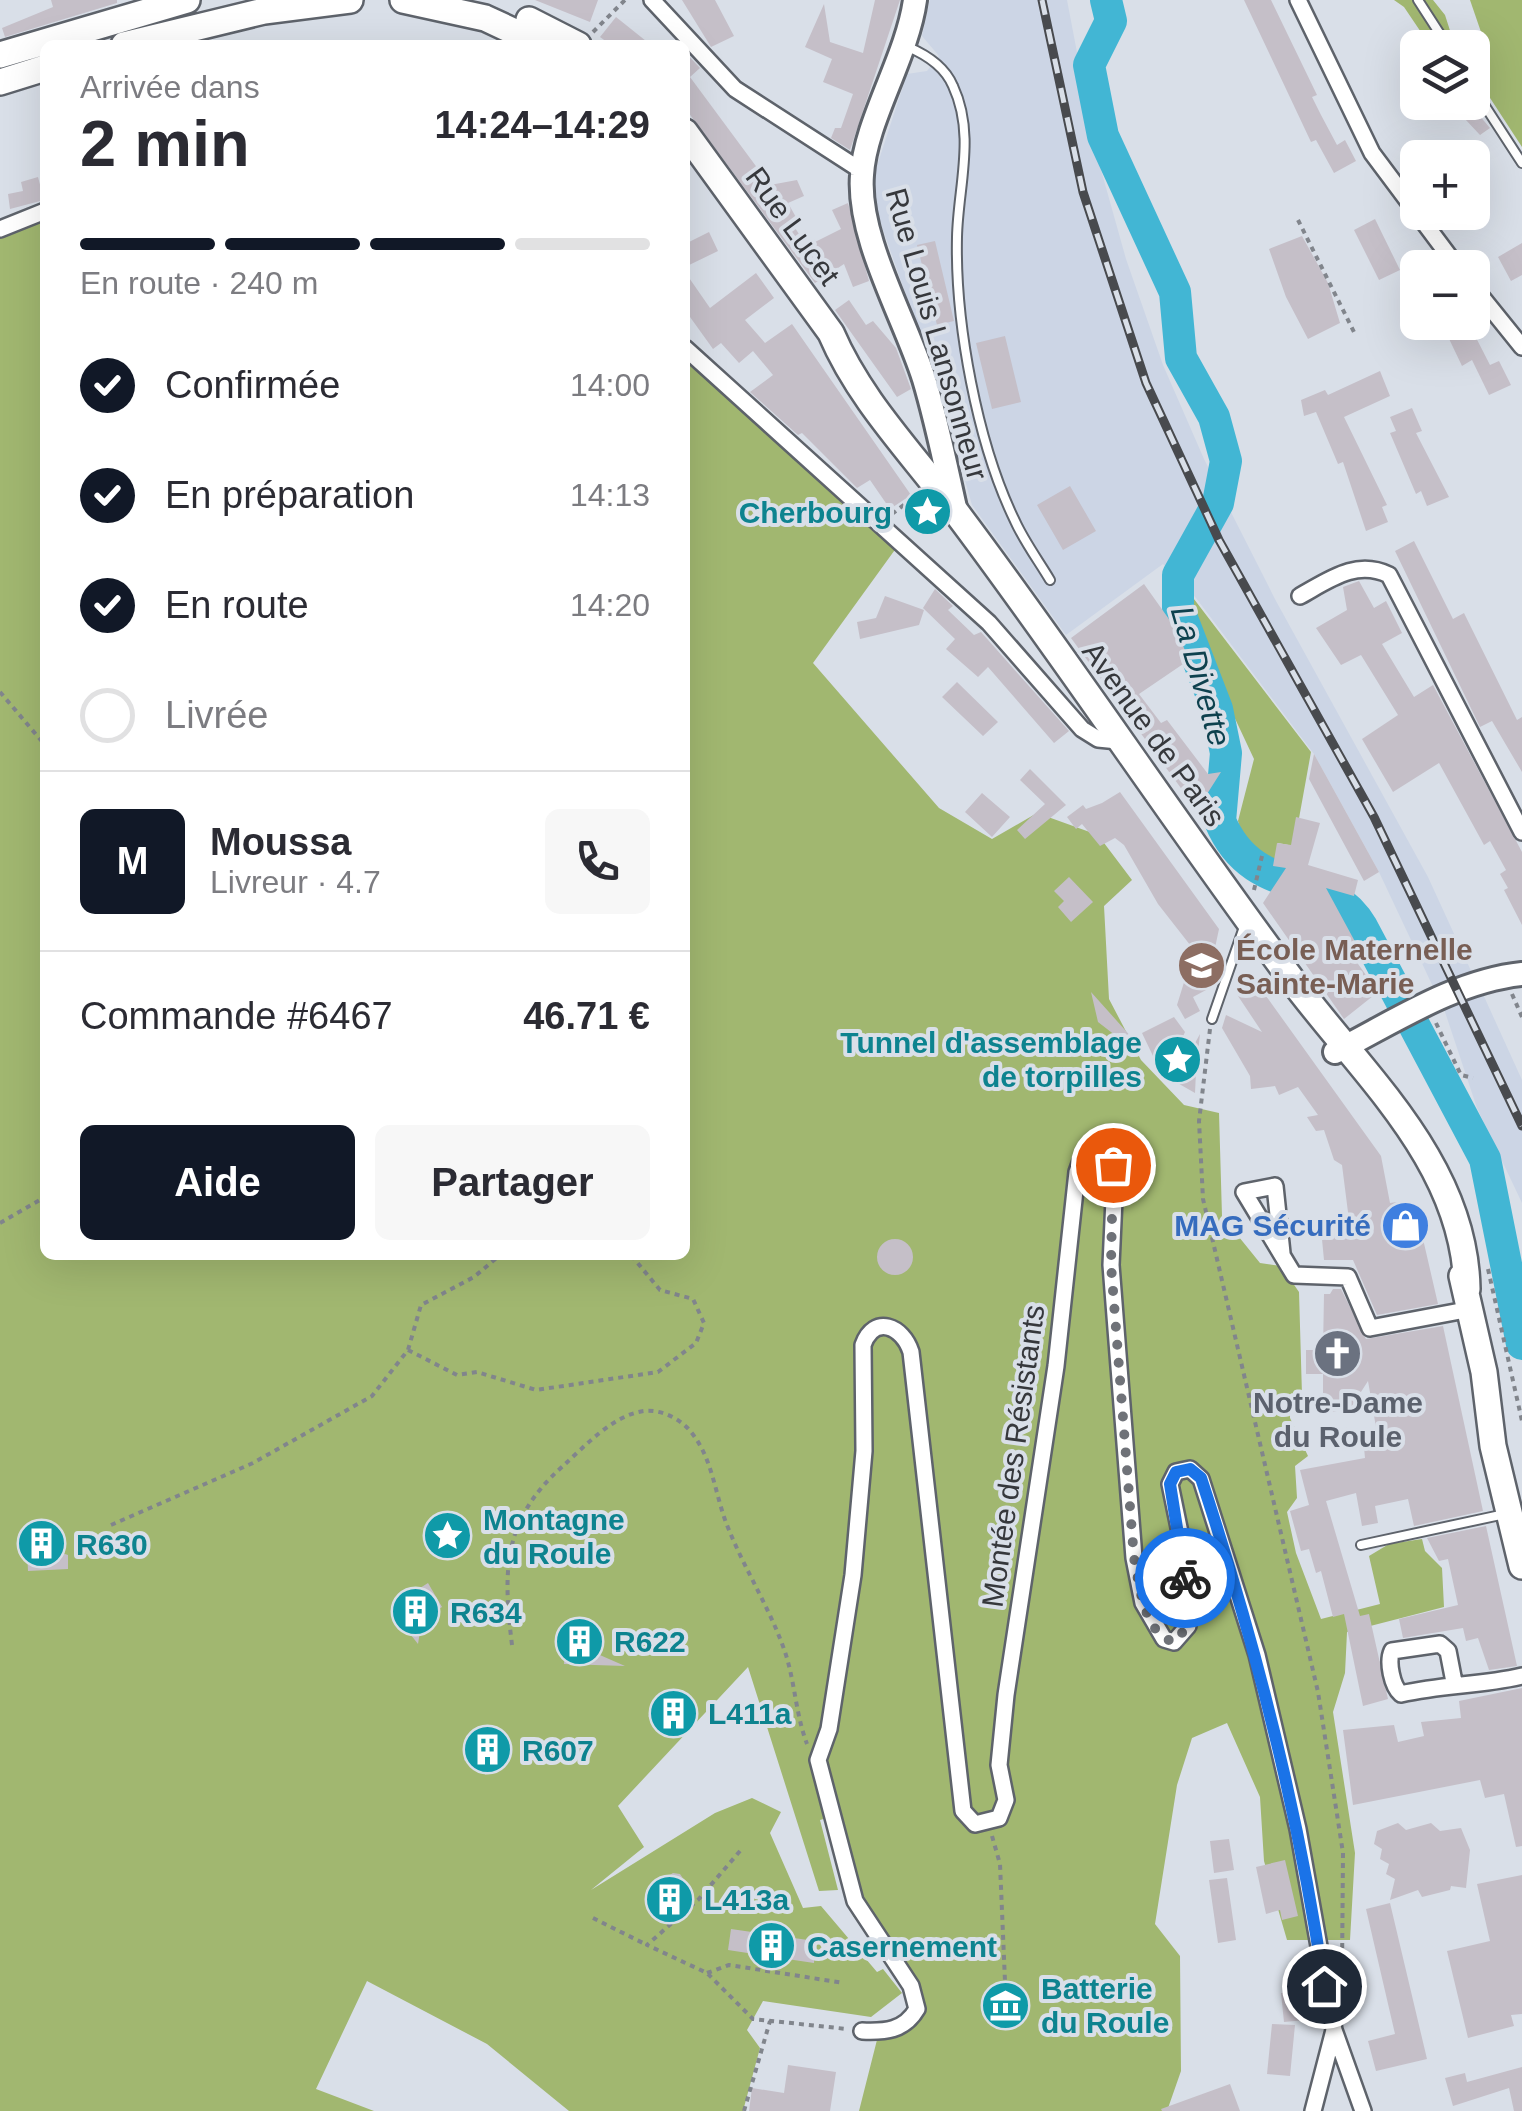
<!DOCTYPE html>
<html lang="fr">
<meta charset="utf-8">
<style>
body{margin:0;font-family:Helvetica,sans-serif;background:#f7f7f7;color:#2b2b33;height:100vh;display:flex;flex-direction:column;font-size:38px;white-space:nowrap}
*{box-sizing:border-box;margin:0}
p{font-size:32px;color:#7c7c81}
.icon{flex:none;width:55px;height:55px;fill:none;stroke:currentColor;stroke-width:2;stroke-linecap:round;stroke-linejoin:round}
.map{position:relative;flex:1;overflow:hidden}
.side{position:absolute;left:40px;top:40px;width:650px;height:1220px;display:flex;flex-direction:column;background:#fff;border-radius:15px;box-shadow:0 10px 40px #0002}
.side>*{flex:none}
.fabs{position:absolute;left:1400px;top:30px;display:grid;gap:20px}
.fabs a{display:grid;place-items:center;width:90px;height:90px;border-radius:15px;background:#fff;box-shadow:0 10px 40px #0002;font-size:50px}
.pin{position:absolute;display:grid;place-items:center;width:85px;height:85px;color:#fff;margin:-42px;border:5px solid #fff;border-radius:50%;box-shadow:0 2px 10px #0007}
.courier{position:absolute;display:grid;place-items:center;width:100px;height:100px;margin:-50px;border:8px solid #1a73e8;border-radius:50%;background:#fff;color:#222;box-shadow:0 2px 12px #0007}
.head em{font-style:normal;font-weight:700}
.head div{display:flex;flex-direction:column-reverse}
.head{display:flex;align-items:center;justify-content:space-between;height:170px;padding:0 40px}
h1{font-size:65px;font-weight:700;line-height:75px}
.bar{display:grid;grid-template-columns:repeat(4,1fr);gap:15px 10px;align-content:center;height:120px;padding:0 40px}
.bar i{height:12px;border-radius:8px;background:#e1e1e2}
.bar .on{background:#111827}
.bar p{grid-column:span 4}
.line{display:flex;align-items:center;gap:25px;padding:0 40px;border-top:2px solid #e1e1e2}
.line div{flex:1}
.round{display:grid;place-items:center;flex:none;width:105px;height:105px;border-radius:15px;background:#f7f7f7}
ol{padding:0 40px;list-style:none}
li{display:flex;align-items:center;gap:30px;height:110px}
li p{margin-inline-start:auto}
li .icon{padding:10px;border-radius:50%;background:#111827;color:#fff;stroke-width:4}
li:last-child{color:#7c7c81}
li i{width:55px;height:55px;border:5px solid #e1e1e2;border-radius:50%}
.primary-button{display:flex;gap:20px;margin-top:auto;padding:20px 40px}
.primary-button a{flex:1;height:115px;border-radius:15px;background:#111827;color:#fff;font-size:40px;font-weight:700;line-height:115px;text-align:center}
.primary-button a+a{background:#f7f7f7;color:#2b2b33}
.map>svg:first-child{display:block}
</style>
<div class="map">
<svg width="1522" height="2111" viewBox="0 0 1522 2111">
<rect width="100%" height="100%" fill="#d9dfe8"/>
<path fill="#ccd5e5" d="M930,0H1067L1096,152L1126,259L1163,365L1204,459L1276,601L1428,877L1472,973L1435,991L1379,872L1314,754L1196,598L1163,564L1066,635L972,505L939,389L875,207L873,178L907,74L927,71L939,56L922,36Z
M1482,992L1522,1080V1203L1477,1108L1444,1009Z"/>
<path fill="#a1b770" d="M1394,0H1433L1445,15L1454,43L1431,47L1404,7Z
M1470,0H1522V147L1477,78L1481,32Z
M45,211V1255H685V348L902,540L813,663L939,808L992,839L1037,813L1098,835L1132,880L1104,906L1109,999L1141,1060L1184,1105L1219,1113L1222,1216L1260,1263L1281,1266L1299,1292L1302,1395L1289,1401L1290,1418L1308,1456L1295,1466L1297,1498L1287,1512L1296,1553L1321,1619L1380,1604L1369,1556L1389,1544L1422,1539L1425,1551L1442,1568L1444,1607L1347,1632L1345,1673L1333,1712L1355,1853L1350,1940H1287L1264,1861L1260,1797L1227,1723L1192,1738L1177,1785L1155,1924L1180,1956L1181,2071L1167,2111H859L879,2032L909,2022L911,1986L853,1916L827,1818L820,1820L838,1890L819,1891L748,1667L618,1806L644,1847L591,1890L715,1813L752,1798L781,1812L770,1833L803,1908L821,1906L877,1972L883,1969L902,1993L871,2017L763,2001L747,2030L760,2048L743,2111H569L487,2044L367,1981L316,2089L374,2111H0V229Z
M1184,586L1311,752L1294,846L1278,843L1275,860C1255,853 1243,841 1238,821L1254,759L1185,612Z"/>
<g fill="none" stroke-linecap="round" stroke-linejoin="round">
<path stroke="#42b6d4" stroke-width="32" d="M1106,0L1111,21L1089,65L1103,136L1175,292L1181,358L1214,417L1226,461L1218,503L1178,575V608L1217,709L1226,753L1220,821C1254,902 1328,867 1362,927L1485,1159L1522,1344"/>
</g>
<path fill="#c5bfc8" d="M51,0H117V3L5,37L2,28L53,7Z
M535,0H598L590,22Z
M682,0H715L734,36L711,47Z
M875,0H900L850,150L831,138L835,128H841L853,94L823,82L832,59L805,47L824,4L830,42L863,53Z
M1244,0H1271L1317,95L1312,97L1321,115L1337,145L1345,140L1356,161L1334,173L1316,140L1311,142Z
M616,17L651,45H611L600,37Z
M685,52L700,68L690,77L770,185L797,180L804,196L788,203L797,219L791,222L807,246L841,229L832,210L848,203L869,281L853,287L844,264L815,283L685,108Z
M1449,102H1468L1490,128L1480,135Z
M38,177L44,200L10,209L8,194L23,191L21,182Z
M1375,219L1400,270L1379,280L1354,230Z
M709,232L718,251L685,267V244Z
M1302,236L1328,283L1340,323L1308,339L1286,297L1269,249Z
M935,241L954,321L937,325L917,245Z
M1522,243V275L1511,281L1498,257Z
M685,272L710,308L756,273L774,298L745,320L765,343L792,324L911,495L890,509L870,480L857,488L802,433L798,435L750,392L773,375L753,351L739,363L721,343L713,349L685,310Z
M849,300L866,325L873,321L896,348L911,389L897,397L835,310Z
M1441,322H1468L1490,365L1499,361L1511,385L1489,395L1472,360L1462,366Z
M1005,336L1021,402L992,409L976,343Z
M1380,371L1390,396L1344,417L1387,505L1382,507L1388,522L1366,531L1343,462L1338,464L1316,412L1304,416L1301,400L1325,390L1328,395Z
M1412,408L1422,431L1416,433L1449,497L1427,506L1421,491L1416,494L1390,433L1396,431L1390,417Z
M1070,486L1096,531L1063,550L1037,505Z
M1414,541L1453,619L1464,613L1517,720L1522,717V772L1492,721L1480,727L1395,551Z
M1359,581L1374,608L1386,601L1402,633L1382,644L1414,697L1433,685L1522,852V925L1504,890L1508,888L1500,874L1506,870L1490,841L1484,845L1439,763L1393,792L1362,739L1398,715L1361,655L1341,665L1316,628L1347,610L1343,587Z
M1144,584L1176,629L1189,660L1139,694L1161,723L1167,720L1208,774L1221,772L1207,794L1218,812L1205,821L1071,638Z
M935,589L953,606L948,610L974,635L981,632L1069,731L1054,743L988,667L978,677L946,649L955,639L923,608Z
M885,596L924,610L919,625L860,639L857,622L876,618Z
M957,682L998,722L983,736L942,697Z
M1314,754L1379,872L1364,881L1309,779Z
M1030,769L1066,805L1025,839L1017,830L1045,804L1020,780Z
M1120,792L1219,929L1206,990L1193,997L1200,1011L1185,1019L1177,1005L1194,950L1158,904L1124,845L1115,838L1100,846L1082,824L1076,829L1067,817L1083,805L1086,809L1102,803Z
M982,793L1010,817L992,837L965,812Z
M1296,817L1320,823L1308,865L1358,880L1354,896L1326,888L1359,949L1351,954L1378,992L1344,1019L1263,903L1286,868L1273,866L1277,843L1291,845Z
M1069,877L1093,902L1071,922L1058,907L1064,901L1054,891Z
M1256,982L1381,1156L1390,1203L1397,1202L1404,1222L1423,1239L1438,1304L1377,1315L1353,1260H1324L1321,1229L1350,1228L1342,1165L1334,1160L1324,1130L1316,1131L1307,1117L1318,1115L1298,1087L1279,1095L1275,1086L1251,1089L1250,1076L1222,1028L1226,1015L1262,1032L1236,993Z
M1091,992L1134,1040L1129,1046L1098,1022Z
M1174,1017L1185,1032L1180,1043L1153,1056L1142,1033Z
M1200,1034L1196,1072L1195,1093L1174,1081Z
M877 1257a18 18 0 1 1 36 0a18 18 0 1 1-36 0Z
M1333,1289H1341L1366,1339L1443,1326L1483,1511L1414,1526L1408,1499L1375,1506L1378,1523L1362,1526L1356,1493L1326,1501L1360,1616L1369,1614L1388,1699L1363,1706L1344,1614L1333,1617L1321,1571L1316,1573L1309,1549L1301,1551L1290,1511L1309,1505L1300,1470L1365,1458L1363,1437L1377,1433L1368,1381L1350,1409L1323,1413V1374H1306V1350H1323L1324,1294H1330Z
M1486,1526L1517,1666L1489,1670L1478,1638L1466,1641L1463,1628L1403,1638L1399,1619L1458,1605L1448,1559L1439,1561L1427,1538Z
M26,1530H51L59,1552L68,1555V1569L28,1571Z
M428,1583L442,1607L422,1619L418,1644L396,1616L393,1605Z
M566,1630L593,1631V1652L625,1666L564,1664Z
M1522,1688V1846L1516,1847L1504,1794L1485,1798L1480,1780L1353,1805L1343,1730L1394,1725L1398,1742L1424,1736L1421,1722L1461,1718L1459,1701Z
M681,1690L696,1710L667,1734L648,1716Z
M484,1729L509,1740L486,1775L464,1760Z
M1398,1823L1406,1830L1431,1823L1440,1831L1461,1828L1470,1850L1466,1888L1451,1886L1450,1890L1422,1897L1418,1890L1390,1900L1395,1879L1386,1874L1389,1864L1380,1859L1382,1849L1374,1844L1377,1831Z
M1229,1839L1234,1870L1214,1873L1210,1841Z
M1285,1860L1298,1916L1282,1920L1280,1910L1266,1914L1256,1867Z
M673,1873L680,1874L693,1893L663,1911L648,1888Z
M1522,1875V2014L1511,2015L1514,2026L1468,2038L1447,1951L1490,1941L1477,1884Z
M1227,1878L1236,1940L1218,1943L1209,1880Z
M1390,1903L1427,2059L1376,2071L1368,2041L1395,2034L1366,1909Z
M731,1929L815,1941L814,1963L728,1950Z
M1303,1991L1306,2020L1284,2022L1281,1993Z
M1272,2024L1295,2025L1290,2076L1267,2074Z
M788,2065L836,2072L830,2111H749L752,2088L784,2093Z
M1522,2067V2111H1514L1509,2088L1453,2106L1445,2078L1465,2073L1467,2082Z
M1230,2084L1240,2111H1162L1161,2109Z"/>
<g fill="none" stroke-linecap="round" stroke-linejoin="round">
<defs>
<path id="lane" d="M1418,0L1449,48
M908,47C927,55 945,67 953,86C976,135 958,187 957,237C955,323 977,443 1015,521C1024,541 1038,560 1050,580
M1472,86L1522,163
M1212,1019L1245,924
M1361,1545L1505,1514"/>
<path id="street" d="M652,0L735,89L862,171
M1298,0L1372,153L1458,268
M0,229L45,211
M1472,285L1522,347
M685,348L989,623L1082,729L1098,739L1118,741
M1300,596C1329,580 1356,559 1389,575L1522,832
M1282,1253L1275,1186L1244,1192L1294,1275L1348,1277L1370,1328L1471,1309
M1454,1682L1448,1651L1440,1644L1392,1651C1387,1662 1392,1686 1401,1694C1445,1684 1479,1686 1522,1676
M862,2031C885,2032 904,2031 917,2009L911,1986L855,1901L818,1760L829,1729L853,1575L864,1451L863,1345C874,1314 903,1326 911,1352L963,1811L975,1824L999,1818L1006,1800L999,1765L1006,1695L1056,1366L1077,1172L1081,1161L1097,1153L1107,1156L1115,1177L1111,1265L1134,1558L1143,1603L1164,1639L1174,1642L1188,1626L1183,1547L1170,1484L1176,1472L1190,1469L1201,1479L1257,1655L1298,1829L1334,2030L1363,2111
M1313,2111L1334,2030"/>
<path id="secondary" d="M915,0C907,58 865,121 862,175C857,238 905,318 924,379C937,422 946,468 956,512
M1335,1052C1394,1022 1455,981 1522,974"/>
<path id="primary" d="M403,0L485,18L543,45
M529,20L578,45
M124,45L264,11L350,0
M0,55L187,0
M0,82L45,68
M685,132L831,333C860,401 913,454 956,512C1072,666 1177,826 1292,980C1362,1074 1465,1163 1467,1289
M1462,1276L1484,1372L1493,1446L1522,1566"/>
</defs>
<use href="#lane" stroke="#5e636b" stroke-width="12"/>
<use href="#street" stroke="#5e636b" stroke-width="20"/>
<use href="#secondary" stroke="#5e636b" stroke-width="28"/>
<use href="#primary" stroke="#5e636b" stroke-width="30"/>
<path stroke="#81858c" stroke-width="4" stroke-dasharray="5 5" stroke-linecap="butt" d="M593,32L625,0
M1298,220L1356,336
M892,514L917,495
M0,692L45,745
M1254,890L1262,856
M1512,994L1522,1017
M1436,1023L1461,1075L1473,1078
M1210,1029L1199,1121L1203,1199L1318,1692L1343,1853L1342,1973
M0,1223L45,1197
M1488,1269L1522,1421
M408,1350L457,1375L477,1372L536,1390L658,1372L696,1343L704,1323L693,1299L660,1290L631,1255
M111,1525L253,1463L372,1396L408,1350L421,1305L474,1277L500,1255
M512,1645C503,1571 502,1520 563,1466C585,1446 613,1415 644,1411C661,1409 681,1419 691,1432C714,1460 715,1498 729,1530C746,1572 772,1612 786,1655C795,1684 796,1715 807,1744
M992,1836L1000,1864L1006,2005
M740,1851L698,1900L647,1945L707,1973L753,2019L847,2029
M593,1918L647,1945
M707,1973L729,1965L844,1983
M744,2111L770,2021"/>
<use href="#lane" stroke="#fff" stroke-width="8"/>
<use href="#street" stroke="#fff" stroke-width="15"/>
<use href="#secondary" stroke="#fff" stroke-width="22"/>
<use href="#primary" stroke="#fff" stroke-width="25"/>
<defs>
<path id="rail" d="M1042,0L1083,192L1146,383L1219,540L1374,817L1522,1126"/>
</defs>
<use href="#rail" stroke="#484a4e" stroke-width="9"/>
<use href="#rail" stroke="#d9dfe8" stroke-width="5" stroke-dasharray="15" stroke-linecap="butt"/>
</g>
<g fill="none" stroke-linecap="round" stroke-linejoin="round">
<path stroke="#6f7278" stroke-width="10" stroke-dasharray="0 18" d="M1113,1165L1111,1265L1134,1558C1140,1586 1143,1633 1174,1642L1188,1626L1185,1578"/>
<path stroke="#1a73e8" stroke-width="12" d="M1185,1578L1170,1484L1176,1472L1190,1469L1201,1478C1256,1645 1299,1812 1324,1986"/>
</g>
<defs>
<symbol id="sight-disc" viewBox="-11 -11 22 22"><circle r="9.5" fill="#0f9aa8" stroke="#d9dfe8"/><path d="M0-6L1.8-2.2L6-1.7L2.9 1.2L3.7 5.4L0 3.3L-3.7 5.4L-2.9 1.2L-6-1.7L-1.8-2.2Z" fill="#fff"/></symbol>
<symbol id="school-disc" viewBox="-11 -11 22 22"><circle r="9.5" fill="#8d6e63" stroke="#d9dfe8"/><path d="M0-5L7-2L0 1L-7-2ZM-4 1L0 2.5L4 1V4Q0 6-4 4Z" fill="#fff"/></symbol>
<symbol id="shop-disc" viewBox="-11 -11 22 22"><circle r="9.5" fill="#3f7fe0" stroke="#d9dfe8"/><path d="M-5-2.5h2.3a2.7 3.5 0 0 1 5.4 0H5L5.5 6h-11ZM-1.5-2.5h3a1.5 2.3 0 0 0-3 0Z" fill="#fff"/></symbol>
<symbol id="church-disc" viewBox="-11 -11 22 22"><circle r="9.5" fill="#6b7280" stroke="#d9dfe8"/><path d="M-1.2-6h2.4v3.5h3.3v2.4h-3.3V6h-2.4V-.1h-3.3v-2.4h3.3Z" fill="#fff"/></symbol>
<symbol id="building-disc" viewBox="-11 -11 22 22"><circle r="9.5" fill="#0f9aa8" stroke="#d9dfe8"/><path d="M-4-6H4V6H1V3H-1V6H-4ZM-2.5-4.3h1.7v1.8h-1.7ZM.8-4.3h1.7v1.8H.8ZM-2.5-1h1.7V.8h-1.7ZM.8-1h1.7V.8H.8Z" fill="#fff"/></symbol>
<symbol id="museum-disc" viewBox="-11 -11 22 22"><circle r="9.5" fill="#0f9aa8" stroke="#d9dfe8"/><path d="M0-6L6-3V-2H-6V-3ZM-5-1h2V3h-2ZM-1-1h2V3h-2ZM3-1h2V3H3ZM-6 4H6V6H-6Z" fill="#fff"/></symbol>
</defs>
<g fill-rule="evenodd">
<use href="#sight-disc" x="900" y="484" width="55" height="55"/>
<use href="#school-disc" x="1174" y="938" width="55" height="55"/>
<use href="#sight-disc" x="1150" y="1032" width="55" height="55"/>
<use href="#shop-disc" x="1378" y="1198" width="55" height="55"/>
<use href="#church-disc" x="1310" y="1326" width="55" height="55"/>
<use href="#sight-disc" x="420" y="1508" width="55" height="55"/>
<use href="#building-disc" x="14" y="1516" width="55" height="55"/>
<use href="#building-disc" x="388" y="1584" width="55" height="55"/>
<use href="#building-disc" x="552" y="1614" width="55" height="55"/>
<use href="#building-disc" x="646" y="1686" width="55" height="55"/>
<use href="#building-disc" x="460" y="1722" width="55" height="55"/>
<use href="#building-disc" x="642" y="1872" width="55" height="55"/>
<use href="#building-disc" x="744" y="1918" width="55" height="55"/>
<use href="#museum-disc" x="978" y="1978" width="55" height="55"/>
</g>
<g text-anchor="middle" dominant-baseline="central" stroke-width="8" stroke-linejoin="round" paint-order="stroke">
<g font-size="30" fill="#36383c" stroke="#d9dfe8">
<text transform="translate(793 226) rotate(54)">Rue Lucet</text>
<text transform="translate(937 334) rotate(74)">Rue Louis Lansonneur</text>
<text transform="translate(1154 734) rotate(54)">Avenue de Paris</text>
<text transform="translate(1013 1456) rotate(-82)">Montée des Résistants</text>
</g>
<g font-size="30" font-weight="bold" fill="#0d838f" stroke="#d9dfe8" text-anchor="start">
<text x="892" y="512" text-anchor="end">Cherbourg</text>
<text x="1142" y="1042" text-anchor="end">Tunnel d'assemblage<tspan x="1142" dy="34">de torpilles</tspan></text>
<text x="483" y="1519">Montagne<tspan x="483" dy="34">du Roule</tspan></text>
<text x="76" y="1544">R630</text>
<text x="450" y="1612">R634</text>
<text x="614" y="1641">R622</text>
<text x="708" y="1713">L411a</text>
<text x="522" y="1750">R607</text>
<text x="704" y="1899">L413a</text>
<text x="807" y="1946">Casernement</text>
<text x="1041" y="1988">Batterie<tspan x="1041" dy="34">du Roule</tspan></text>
</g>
<g font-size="30" font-weight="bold" fill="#785e54" stroke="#d9dfe8" text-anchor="start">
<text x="1236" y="949">École Maternelle<tspan x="1236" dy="34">Sainte-Marie</tspan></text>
</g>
<g font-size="30" font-weight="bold" fill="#366cbe" stroke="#d9dfe8" text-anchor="end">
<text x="1371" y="1225">MAG Sécurité</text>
</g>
<g font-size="30" font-weight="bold" fill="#5b616d" stroke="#d9dfe8">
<text x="1338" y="1402">Notre-Dame<tspan x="1338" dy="34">du Roule</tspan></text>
</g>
<g font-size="32" font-style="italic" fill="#0e414e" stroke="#d9dfe8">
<text transform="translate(1201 676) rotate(74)">La Divette</text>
</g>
</g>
</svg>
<div class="fabs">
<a><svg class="icon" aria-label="layers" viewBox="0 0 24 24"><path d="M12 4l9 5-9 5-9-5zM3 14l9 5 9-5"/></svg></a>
<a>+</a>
<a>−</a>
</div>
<div class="pin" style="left:1113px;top:1165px;background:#ea580c"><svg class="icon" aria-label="bag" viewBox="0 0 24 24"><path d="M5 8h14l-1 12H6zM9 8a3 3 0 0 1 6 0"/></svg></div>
<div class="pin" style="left:1324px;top:1986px;background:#1f2937"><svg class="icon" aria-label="home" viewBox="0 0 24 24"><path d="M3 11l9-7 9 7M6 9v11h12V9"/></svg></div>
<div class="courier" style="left:1185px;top:1578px"><svg class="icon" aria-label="bike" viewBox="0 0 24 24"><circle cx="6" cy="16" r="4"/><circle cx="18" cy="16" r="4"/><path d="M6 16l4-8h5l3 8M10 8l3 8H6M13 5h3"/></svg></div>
<section class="side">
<div class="head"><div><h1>2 min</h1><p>Arrivée dans</p></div><em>14:24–14:29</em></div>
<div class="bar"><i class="on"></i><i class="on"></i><i class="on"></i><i></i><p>En route · 240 m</p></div>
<ol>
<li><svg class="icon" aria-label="check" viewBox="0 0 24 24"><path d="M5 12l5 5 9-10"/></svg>Confirmée<p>14:00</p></li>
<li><svg class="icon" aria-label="check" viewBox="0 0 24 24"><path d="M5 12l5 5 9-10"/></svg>En préparation<p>14:13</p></li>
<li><svg class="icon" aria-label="check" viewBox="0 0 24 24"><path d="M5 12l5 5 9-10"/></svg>En route<p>14:20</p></li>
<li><i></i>Livrée</li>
</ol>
<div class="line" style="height:180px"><b class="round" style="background:#111827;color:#fff">M</b><div><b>Moussa</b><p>Livreur · 4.7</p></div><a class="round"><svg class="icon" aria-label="phone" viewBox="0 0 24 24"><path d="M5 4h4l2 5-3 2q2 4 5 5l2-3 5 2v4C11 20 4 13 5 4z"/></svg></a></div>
<div class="line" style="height:130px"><div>Commande #6467</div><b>46.71 €</b></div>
<div class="primary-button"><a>Aide</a><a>Partager</a></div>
</section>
</div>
